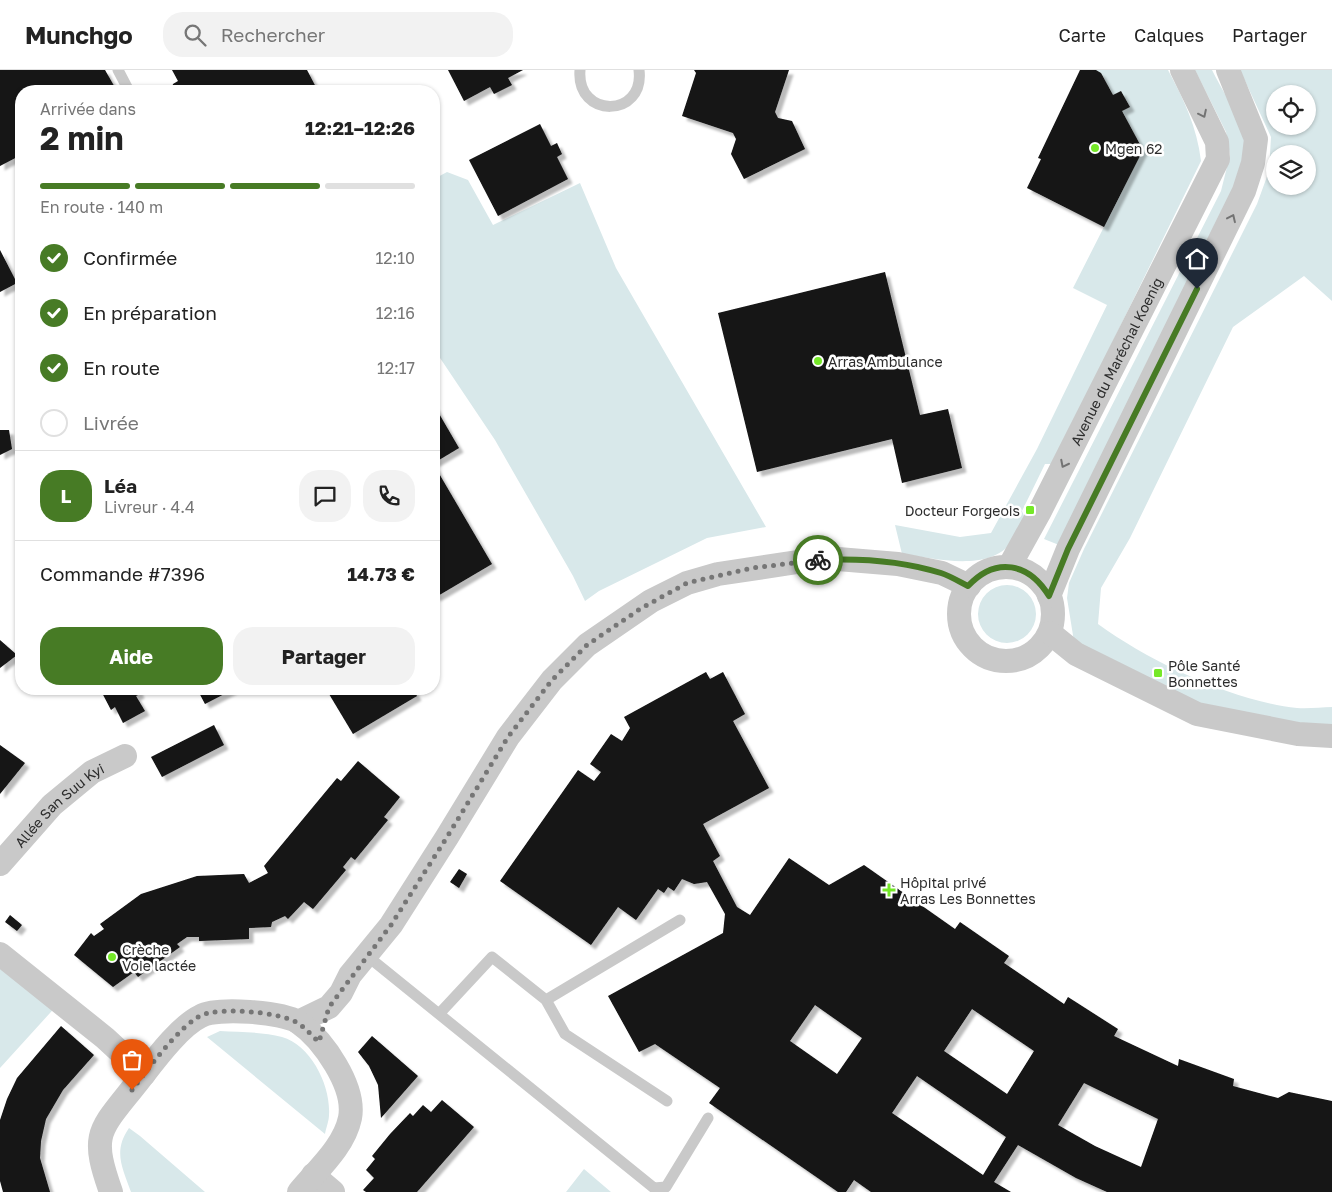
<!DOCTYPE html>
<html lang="fr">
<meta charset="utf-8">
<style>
body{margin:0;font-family:"Golos Text",sans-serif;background:#f2f2f2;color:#222;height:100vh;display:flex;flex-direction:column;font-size:19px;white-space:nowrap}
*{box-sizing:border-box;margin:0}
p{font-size:16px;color:#767676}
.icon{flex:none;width:28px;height:28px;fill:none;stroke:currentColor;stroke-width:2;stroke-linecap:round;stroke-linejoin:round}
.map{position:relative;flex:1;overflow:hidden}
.sheet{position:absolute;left:15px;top:15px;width:425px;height:610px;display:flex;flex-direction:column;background:#fff;border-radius:20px;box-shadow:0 1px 4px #0004}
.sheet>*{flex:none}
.fabs{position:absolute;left:1266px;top:15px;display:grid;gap:10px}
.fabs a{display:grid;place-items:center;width:50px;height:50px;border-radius:50%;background:#fff;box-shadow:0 1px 4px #0004;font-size:25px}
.pin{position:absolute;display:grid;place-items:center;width:42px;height:42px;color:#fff;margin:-51px -21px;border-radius:50% 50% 50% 0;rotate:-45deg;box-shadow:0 0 5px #0007}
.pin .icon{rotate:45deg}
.courier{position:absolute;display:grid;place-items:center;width:50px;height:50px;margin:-25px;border:4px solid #477b25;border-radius:50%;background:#fff;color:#222;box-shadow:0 1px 6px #0007}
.overview em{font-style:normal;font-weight:700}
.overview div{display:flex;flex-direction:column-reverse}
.overview{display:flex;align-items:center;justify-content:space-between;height:85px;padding:0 25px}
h1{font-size:32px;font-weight:700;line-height:38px}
.bar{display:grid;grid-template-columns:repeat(4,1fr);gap:8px 5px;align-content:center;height:60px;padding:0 25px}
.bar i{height:6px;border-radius:4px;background:#e0e0e0}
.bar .active{background:#477b25}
.bar p{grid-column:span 4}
.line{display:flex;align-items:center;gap:12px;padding:0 25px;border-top:1px solid #e0e0e0}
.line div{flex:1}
.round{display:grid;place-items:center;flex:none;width:52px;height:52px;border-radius:20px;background:#f2f2f2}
ol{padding:0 25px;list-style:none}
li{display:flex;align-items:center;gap:15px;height:55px}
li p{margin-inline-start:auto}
li .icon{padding:5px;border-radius:50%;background:#477b25;color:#fff;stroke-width:4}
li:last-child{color:#767676}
li i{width:28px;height:28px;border:2px solid #e0e0e0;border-radius:50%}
.button{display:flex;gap:10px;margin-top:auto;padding:10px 25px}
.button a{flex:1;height:58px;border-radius:20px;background:#477b25;color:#fff;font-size:20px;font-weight:700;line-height:58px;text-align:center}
.button a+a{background:#f2f2f2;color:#222}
header{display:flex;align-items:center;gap:30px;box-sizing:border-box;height:70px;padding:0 25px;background:#fff;border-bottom:1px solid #e0e0e0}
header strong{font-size:24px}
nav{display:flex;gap:28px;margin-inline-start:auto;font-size:18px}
.search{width:350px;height:45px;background:#f2f2f2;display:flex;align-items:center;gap:12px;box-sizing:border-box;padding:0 18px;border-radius:20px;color:#767676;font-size:19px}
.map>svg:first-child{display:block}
</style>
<header>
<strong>Munchgo</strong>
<div class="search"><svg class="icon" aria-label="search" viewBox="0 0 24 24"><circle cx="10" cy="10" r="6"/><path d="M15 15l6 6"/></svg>Rechercher</div>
<nav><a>Carte</a><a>Calques</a><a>Partager</a></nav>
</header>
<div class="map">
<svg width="1332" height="1122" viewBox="0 0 1332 1122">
<defs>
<filter id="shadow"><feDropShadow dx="4.5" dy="4.5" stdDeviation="1" flood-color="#0004"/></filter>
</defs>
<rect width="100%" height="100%" fill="#fff"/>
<path fill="#d8e8ea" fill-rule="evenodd" d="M1096,0H1168C1184,30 1197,57 1201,91L1053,394H1045L1022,441L1025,448C1020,456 1017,465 1012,472C988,503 934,488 902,484L895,455L960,467L991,463L1037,379L1107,235L1073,218L1143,80L1122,41L1130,37L1121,21L1113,25L1101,3Z
M1195,0H1212C1229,34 1246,52 1246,92L1059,475L1044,469L1221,121L1230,85L1226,62Z
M1240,0H1332V231L1304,206L1233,257L1130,468L1101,518L1098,554C1150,592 1233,631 1297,638C1309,639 1321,637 1332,637V666L1241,655L1076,584L1067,528L1069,513L1084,479L1257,134L1269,101L1271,67ZM1275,24H1308V56H1275ZM1275,84H1308V116H1275Z
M447,102L468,110L493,155L580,113L616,198L766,457L707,468L599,521L585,531L573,506L495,370L434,279V109Z
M978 544a29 29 0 1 1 58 0a29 29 0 1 1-58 0Z
M0,884L60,932L0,998Z
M220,961C240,962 263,962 282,967C311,975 331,1016 329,1045C329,1051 326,1058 325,1064L207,967Z
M129,1058L140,1066L205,1122H131C122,1097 113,1081 129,1058Z
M584,1099L611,1122H566Z"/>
<path fill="#131313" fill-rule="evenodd" filter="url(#shadow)" d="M0,0H105L117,21H21V85L0,96Z
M172,0H307L318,21H171L173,14L178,11Z
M448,0H523L508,8L512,15L494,24L490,17L464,31Z
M694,0H789L775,42L778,48L792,51L805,79L744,109L731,84L736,69L733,63L682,46L696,3Z
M1080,0H1096L1101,3L1113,25L1121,21L1130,37L1122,41L1143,80L1104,157L1027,118L1041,89L1038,88Z
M540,54L551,76L557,73L562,84L557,87L568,109L498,146L469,90Z
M0,180L17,213L0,222Z
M885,202L920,345L948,339L962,398L902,413L892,369L757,402L718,243Z
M434,335L459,378L434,393Z
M0,360H9L12,379L0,385Z
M434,395L492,494L436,527L434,524Z
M0,570L17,585L0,598Z
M706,602L710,609L723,602L745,644L733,651L769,718L703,754L720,786L713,791L737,837L750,845L789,788L829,815L864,795L955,859L960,852L1009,886L1004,893L1064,934L1068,927L1118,959L1114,966L1178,996L1179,989L1234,1009L1233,1016L1278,1028L1289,1022L1332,1031V1122H1107L1076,1108L1018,1075L994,1112L1011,1122H871L854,1110L846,1122H838L709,1033L720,1018L655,974L639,982L608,926L723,863L725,844L707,812L694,814L682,809L674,821L668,817L664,823L658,819L636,850L618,837L591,875L500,811L578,700L594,711L601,702L590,694L611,664L622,671L630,658L624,647ZM815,935L862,968L837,1004L790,971ZM972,939L1034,981L1007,1024L944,981ZM917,1006L1006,1067L983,1105L892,1043ZM1084,1013L1158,1049L1141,1097L1095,1076L1058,1055Z
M100,619H138L140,624L136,626L145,641L123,653L115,637L111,640Z
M197,619H234L205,634Z
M326,619H413L417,626L353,664Z
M214,655L224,675L162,707L151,687Z
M0,675L25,693L0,724Z
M358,691L400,727L384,747L388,750L355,790L351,787L343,797L346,800L313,839L304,832L288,849L285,846L272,852L271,857L249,858V869L199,871V867H187L177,874L180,877L138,907L134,902L113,917L74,885L91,863L94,866L104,859L100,854L141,824L197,806L244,804L249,813L268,803L264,796L337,708L341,711Z
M459,799L467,804L459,818L450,812Z
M10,845L22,855L17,861L5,852Z
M61,956L94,985L63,1020L46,1049L41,1071L40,1088L50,1122H3L0,1111V1050L7,1029L17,1008Z
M372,966L418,1006L381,1048L378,1015L369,996L358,982Z
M442,1030L474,1057L417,1122H366L363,1120L374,1108L366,1100L375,1089L372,1086L390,1064L410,1043L413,1046L423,1035L431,1042Z"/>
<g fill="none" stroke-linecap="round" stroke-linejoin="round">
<path stroke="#c9c9c9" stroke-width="11" d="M118,0L129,21
M580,0C576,49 645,48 639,0
M366,885L654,1118L666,1117L708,1048
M546,930L565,964L667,1031
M439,944L492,887L546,930L680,850"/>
<g stroke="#c9c9c9" stroke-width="24">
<circle cx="1006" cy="544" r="47"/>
<path id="s1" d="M1009,497L1039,443L1218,89L1217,72L1182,0"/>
<path d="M1049,526L1068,479L1244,121L1253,93L1256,69L1228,0"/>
<path d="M1050,563L1076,584L1197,644L1298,664L1332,666"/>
<path id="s2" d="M0,794L52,735L92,702L125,686"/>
<path d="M0,884L105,968L144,1004"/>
<path d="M298,952L329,937L341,923L350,905L391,855L447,767L508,667L552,610L587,575L651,531L687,513L718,504L804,491L838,489L898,494L942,503L969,516"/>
<path d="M313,1105L333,1122"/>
<path d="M111,1122C90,1063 99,1061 136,1014C152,994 178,957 201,946C217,937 282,942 298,952C323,969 356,1017 350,1048C344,1077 317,1100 299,1122"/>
</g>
</g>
<defs><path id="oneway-chevron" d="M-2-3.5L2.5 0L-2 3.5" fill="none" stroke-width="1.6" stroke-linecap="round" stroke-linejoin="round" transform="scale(1.25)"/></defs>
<g stroke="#737373">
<use href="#oneway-chevron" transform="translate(1203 44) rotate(64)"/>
<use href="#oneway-chevron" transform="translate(1232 148) rotate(-65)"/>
<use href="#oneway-chevron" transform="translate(1064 394) rotate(117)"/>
</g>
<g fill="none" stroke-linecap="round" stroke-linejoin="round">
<path stroke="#767676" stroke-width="5" stroke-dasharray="0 9" d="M132,1020C146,1001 182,953 202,945C221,937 278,942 296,952C304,956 312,966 319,972L329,937L391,855L447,767L508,667L552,610L587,575L640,539L687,513L752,498L818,490"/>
<path stroke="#477b25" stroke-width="6" d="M818,490C858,488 903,491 941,503C950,506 960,512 968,516C996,486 1029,493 1049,526L1068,479L1197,219"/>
</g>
<g fill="#75e828" stroke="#fff" stroke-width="2">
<circle cx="1095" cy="78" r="5"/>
<circle cx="818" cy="291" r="5"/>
<rect x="1025" y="435" width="10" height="10" rx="2.5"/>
<rect x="1153" y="598" width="10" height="10" rx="2.5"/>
<path d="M886.5 812.5h5v5h5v5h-5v5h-5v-5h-5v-5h5z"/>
<circle cx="112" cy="887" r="5"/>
</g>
<g text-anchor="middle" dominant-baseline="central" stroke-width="5" stroke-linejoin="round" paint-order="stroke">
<g font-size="14" fill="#2c2c2c" stroke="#fff" text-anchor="start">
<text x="1105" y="78">Mgen 62</text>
<text x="828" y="291">Arras Ambulance</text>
<text x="1020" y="440" text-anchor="end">Docteur Forgeois</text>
<text x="1168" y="595">Pôle Santé<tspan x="1168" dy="16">Bonnettes</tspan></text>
<text x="900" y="812">Hôpital privé<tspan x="900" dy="16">Arras Les Bonnettes</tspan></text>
<text x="122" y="879">Crèche<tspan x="122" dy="16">Voie lactée</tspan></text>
</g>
<g font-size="14" fill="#2c2c2c" stroke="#fff">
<text stroke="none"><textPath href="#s1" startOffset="232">Avenue du Maréchal Koenig</textPath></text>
<text stroke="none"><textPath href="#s2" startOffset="84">Allée San Suu Kyi</textPath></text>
</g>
</g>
</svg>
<div class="fabs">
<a><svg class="icon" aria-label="locate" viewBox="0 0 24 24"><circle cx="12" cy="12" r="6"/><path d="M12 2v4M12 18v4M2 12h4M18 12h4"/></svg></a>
<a><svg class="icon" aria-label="layers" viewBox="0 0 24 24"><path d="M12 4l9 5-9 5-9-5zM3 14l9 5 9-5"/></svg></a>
</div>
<div class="pin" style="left:132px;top:1020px;background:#ea580c"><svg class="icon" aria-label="bag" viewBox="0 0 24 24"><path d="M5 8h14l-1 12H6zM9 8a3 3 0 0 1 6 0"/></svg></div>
<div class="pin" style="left:1197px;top:219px;background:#1f2937"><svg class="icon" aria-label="home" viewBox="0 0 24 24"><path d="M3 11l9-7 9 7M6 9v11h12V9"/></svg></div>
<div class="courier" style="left:818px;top:490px"><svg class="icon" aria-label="bike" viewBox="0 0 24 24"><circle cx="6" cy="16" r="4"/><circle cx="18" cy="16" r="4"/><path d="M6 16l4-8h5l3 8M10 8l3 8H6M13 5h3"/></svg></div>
<section class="sheet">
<div class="overview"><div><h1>2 min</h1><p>Arrivée dans</p></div><em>12:21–12:26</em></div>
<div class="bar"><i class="active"></i><i class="active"></i><i class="active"></i><i></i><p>En route · 140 m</p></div>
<ol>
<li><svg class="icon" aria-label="check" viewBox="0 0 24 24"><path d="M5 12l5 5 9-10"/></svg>Confirmée<p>12:10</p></li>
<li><svg class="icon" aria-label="check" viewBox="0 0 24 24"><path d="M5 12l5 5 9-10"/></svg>En préparation<p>12:16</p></li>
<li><svg class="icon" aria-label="check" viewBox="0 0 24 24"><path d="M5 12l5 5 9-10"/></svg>En route<p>12:17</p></li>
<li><i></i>Livrée</li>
</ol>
<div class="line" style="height:90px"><b class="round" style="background:#477b25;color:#fff">L</b><div><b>Léa</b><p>Livreur · 4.4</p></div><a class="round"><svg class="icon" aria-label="chat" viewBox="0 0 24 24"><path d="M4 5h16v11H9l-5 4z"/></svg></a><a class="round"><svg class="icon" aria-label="phone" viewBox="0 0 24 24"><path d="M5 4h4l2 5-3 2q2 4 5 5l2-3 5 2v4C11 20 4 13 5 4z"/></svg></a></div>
<div class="line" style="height:65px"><div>Commande #7396</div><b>14.73 €</b></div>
<div class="button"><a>Aide</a><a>Partager</a></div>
</section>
</div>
